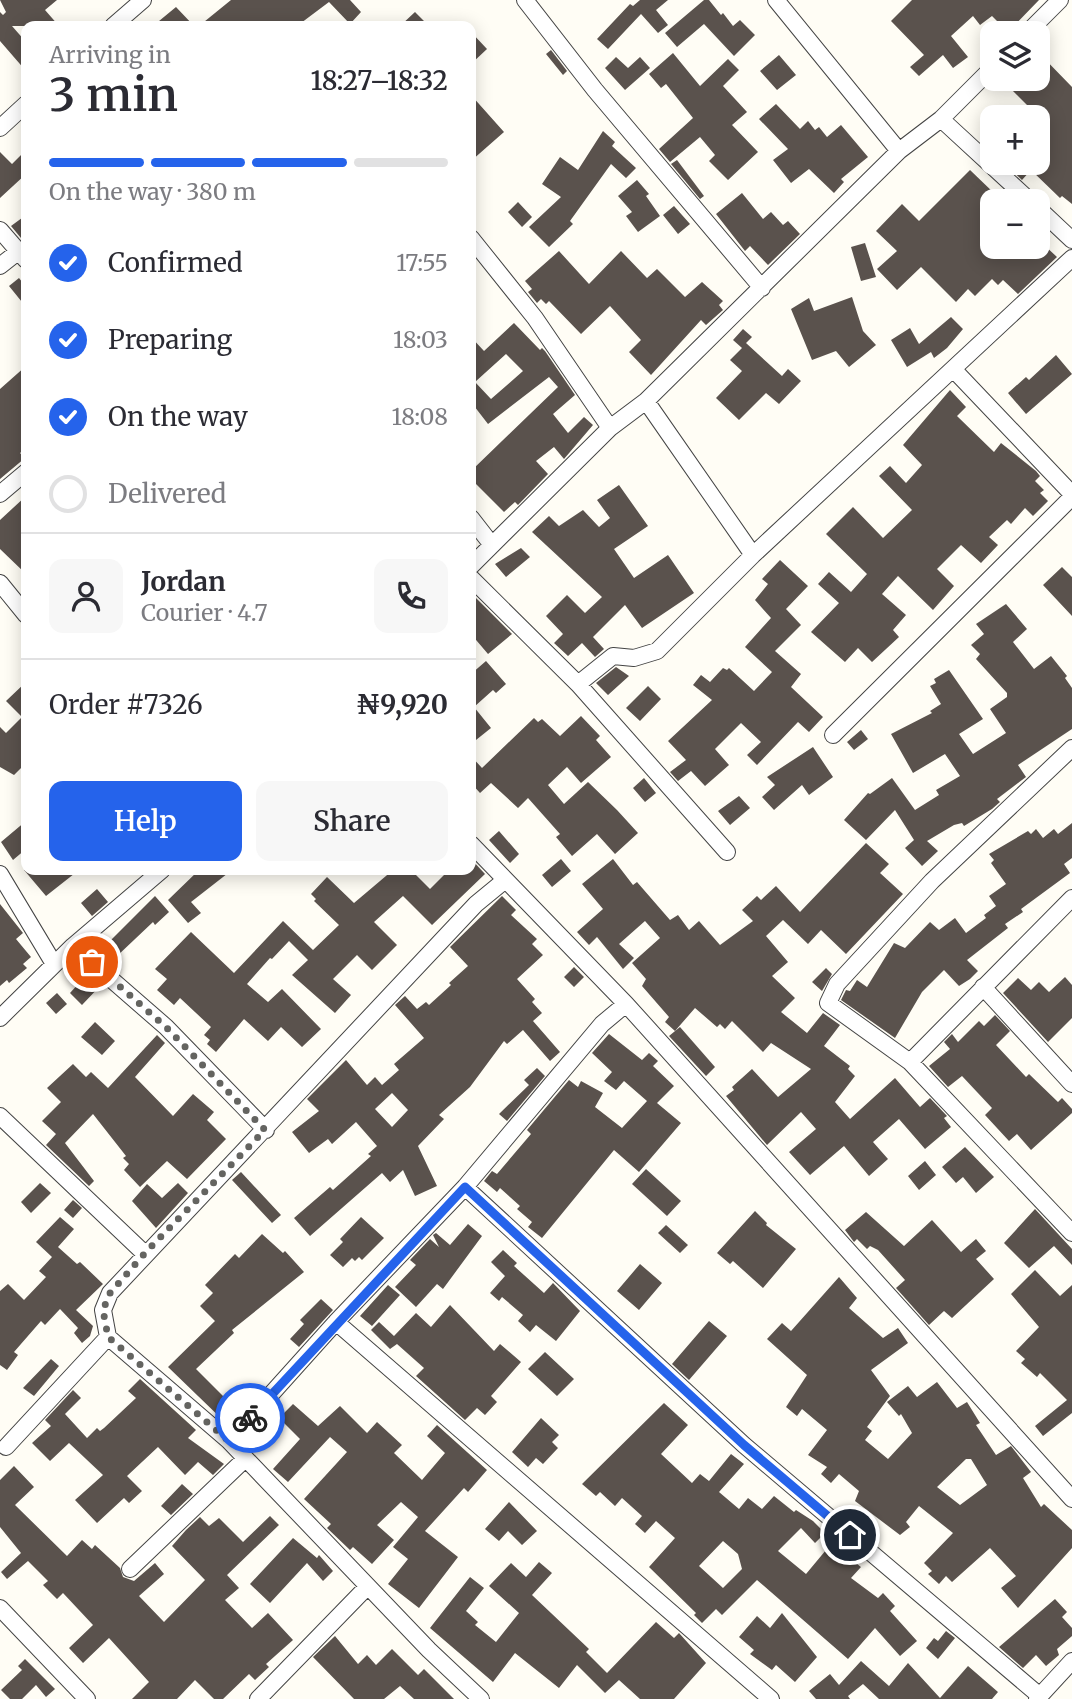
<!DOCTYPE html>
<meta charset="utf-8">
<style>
body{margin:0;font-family:Merriweather,serif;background:#f7f7f7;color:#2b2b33;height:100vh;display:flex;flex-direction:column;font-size:26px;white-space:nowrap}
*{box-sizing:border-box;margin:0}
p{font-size:23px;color:#7c7c81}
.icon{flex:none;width:38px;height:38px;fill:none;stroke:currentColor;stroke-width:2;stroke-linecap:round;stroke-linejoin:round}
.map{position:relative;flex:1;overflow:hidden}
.drawer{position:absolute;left:21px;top:21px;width:455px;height:854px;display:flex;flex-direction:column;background:#fff;border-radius:14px;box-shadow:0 4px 18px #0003}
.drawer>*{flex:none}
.buttons{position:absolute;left:980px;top:21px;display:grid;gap:14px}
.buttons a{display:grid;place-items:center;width:70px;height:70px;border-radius:14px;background:#fff;box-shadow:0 4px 18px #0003;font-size:35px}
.pin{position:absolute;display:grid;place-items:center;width:60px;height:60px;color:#fff;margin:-30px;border:4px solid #fff;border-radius:50%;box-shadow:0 2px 7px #0007}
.courier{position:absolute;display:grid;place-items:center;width:70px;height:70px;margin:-35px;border:5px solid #2563eb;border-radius:50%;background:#fff;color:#222;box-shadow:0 2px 9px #0007}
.headline em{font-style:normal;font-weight:600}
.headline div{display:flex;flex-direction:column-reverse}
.headline{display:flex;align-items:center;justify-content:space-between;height:119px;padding:0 28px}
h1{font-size:46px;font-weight:600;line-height:52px}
.bar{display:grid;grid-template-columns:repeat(4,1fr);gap:10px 7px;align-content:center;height:84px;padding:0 28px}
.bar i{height:9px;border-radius:5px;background:#e1e1e2}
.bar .selected{background:#2563eb}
.bar p{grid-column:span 4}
.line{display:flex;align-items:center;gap:18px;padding:0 28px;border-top:2px solid #e1e1e2}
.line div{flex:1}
.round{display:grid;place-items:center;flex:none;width:74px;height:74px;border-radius:14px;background:#f7f7f7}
ol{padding:0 28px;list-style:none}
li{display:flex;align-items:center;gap:21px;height:77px}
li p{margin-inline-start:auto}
li .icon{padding:7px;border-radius:50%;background:#2563eb;color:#fff;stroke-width:4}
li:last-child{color:#7c7c81}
li i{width:38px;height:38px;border:4px solid #e1e1e2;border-radius:50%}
.button{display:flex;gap:14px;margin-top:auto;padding:14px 28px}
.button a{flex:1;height:80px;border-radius:14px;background:#2563eb;color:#fff;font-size:28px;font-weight:600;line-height:80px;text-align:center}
.button a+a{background:#f7f7f7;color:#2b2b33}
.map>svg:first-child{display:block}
</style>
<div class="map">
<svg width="1072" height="1699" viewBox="0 0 1072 1699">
<rect width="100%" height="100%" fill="#fffdf5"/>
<path fill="#5a524d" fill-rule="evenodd" d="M0,0H57L45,10L59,26H12L26,42V71L0,41V12L3,15L6,12Z
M231,0H350L361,12L350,24L329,2L297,26H199Z
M640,0H668L656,10L668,25L658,33L641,14L608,49L597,39L630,4L633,6Z
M704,0H709L721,15L723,13L733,26L740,20L755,35L734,56L704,24L677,47L665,33Z
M912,0H1039L1008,32L992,16L980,25L973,16L951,36L968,57L953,68L943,55L919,76L910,67L924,55L891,21Z
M176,7L194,26H153Z
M415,12L429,26H400Z
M471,32L487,49L471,64Z
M551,50L567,71L563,75L546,54Z
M1038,52L1072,87V204L1062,196L1060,198L1031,170L1022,180L1004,163H1038L1036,114L1007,85L1013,79H1038Z
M673,53L700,86L728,59L739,70L723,86L747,112L732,125L758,152L728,180L709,161L715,155L700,137L670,162L659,149L693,118L666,84L661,88L649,74Z
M779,55L796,75L777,90L760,71Z
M616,57L628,68L640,57L650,68L625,90L605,68Z
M471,95L504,132L471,161Z
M776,104L800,129L808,121L815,130L819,127L827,137L841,125L868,157L841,179L844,182L834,193L809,169L791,183L773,160L788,149L759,119Z
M603,131L615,142L612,146L636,168L626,178L611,164L570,221L573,224L549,247L529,227L561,197L542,184L560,157L578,170Z
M26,150V174L0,198V152L12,164Z
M677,160L704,196L700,199L671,164Z
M970,170L996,195L992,199V247H1041L1043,244L1057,257L1018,294L1003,280L998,285L992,279L975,296L968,289L956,302L921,267L897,290L877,269L897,251L876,231L902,204L919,221Z
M637,180L649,194L646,196L660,216L638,232L626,216L632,212L618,196Z
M742,193L763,219L771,212L783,225L788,221L800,234L768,265L750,246L745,251L716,214Z
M518,202L532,217L522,227L508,212Z
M674,206L690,224L678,234L663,215Z
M26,215V244L11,226Z
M865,243L876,277L861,281L851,247Z
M559,251L589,284L621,251L647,278L657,269L685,297L702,282L723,301L719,305L723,310L706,325L701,320L651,375L629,352L641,340L610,306L581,334L549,301L546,304L541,299L537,303L528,292L532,289L525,281Z
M19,278L26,287V307L9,286Z
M852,297L863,331L876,345L849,367L836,351L812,360L791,309L809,298L814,311Z
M951,317L963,329L947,348L934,358L931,352L907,367L891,340L910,328L919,344Z
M514,323L540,350L542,348L545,351L575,395L553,414L568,433L584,417L593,425L564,459L554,447L536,461L548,474L518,505L515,502L504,512L471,479V471L558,387L549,377L488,424L471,402V337L484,351ZM506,354L523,371L491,399L475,382Z
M743,329L752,337L746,343L782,376L788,369L801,381L779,404L766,393L739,420L716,398L742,371L730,360L742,348L733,340Z
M1056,355L1072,374L1026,414L1008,393L1026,377L1029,380Z
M26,366V438L21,443L26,448L20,453L25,458L0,479V389Z
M950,390L966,407L957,416L994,452L1001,443L1036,471L1040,476L1035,481L1044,490L1040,493L1048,501L1033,516L1025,508L1011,524L1007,520L989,537L998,545L981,563L961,545L937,569L954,586L933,610L898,576L882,594L906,615L893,630L899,637L872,662L858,648L845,662L811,632L839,603L818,584L829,572L851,592L867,574L826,534L853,507L883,538L912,510L879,476L890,466L906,483L922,465L903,445Z
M619,485L648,526L614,549L634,578L668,555L694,593L642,628L625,605L593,637L604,649L595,657L582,643L568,656L554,643L563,634L546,616L567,595L585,613L602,597L532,532L549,516L559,526L583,510L599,527L610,518L597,500Z
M26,496V574L0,549V520Z
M521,548L530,557L506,577L495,564Z
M780,560L808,586L786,609L801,625L775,651L801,674L791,687L823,717L809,732L798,722L757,765L747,755L761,742L741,723L715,749L729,765L705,786L691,771L678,781L670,772L686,760L668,741L712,700L693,685L701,675L710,682L723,668L727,670L729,668L754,691L772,672L745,647L771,618L755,600L768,584L762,579Z
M1062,567L1072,577V616L1043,585Z
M471,593L512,634L488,654L471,634Z
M1006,604L1027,629L1013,642L1034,669L1051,656L1067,676L1065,678L1072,688V729L1018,765L1026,777L997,799L1000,802L992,809L964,826L962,823L954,825L927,841L938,851L922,866L905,848L914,840L895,810L866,840L844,820L868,793L870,794L892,778L915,810L939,795L936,790L960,776L945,754L913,773L891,734L932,713L930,711L941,704L930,686L936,683L934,679L949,670L983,719L959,734L973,754L1006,733L990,709L1007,697V693L976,659L980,654L971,645L984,634L976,624Z
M486,661L506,684L496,693L493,690L474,707L491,728L471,744V674Z
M616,667L629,676L608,695L596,683Z
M26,682V763L14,775L0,767V727L6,733L22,717L6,701Z
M648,686L661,699L640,721L626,708Z
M581,716L600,736L596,740L611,757L581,783L567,767L548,785L564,804L588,782L617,810L638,833L615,854L597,834L572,856L556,837L560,834L528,798L518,808L491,783L480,793L471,783V756L482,768L534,718L538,722L542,719L560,736Z
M861,730L868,739L854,750L847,742Z
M813,747L833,777L809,795L802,785L774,810L762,797L775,785L767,777Z
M644,778L656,793L645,802L633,788Z
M739,796L750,808L730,825L718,811Z
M26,821V849L13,860L1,842Z
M1072,823V858L1064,864L1070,873L1021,909L1023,912L1005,924L1008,928L967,960L978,971L970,979L959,986L944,970L922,992L895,1038L841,1000L846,990L850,991L857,980L867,987L894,943L905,948L930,922L939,930L955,918L966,933L986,918L984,915L996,906L989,896L1006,884L991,863L994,860L989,854L1028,831L1031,834L1036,829L1043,838L1054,829L1058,834Z
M499,831L519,854L510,863L489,840Z
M866,843L889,864L880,873L903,894L846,954L821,930L808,944L783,920L766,936L788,962L772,976L795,998L781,1012L807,1033L823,1013L840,1025L824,1046L850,1066L848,1069L855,1076L835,1102L850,1119L895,1078L920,1107L930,1098L947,1116L944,1118L951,1127L925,1149L899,1119L873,1142L888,1159L869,1176L844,1146L810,1175L789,1152L816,1129L801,1112L767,1145L726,1096L734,1090L732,1087L752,1069L778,1097L811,1069L771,1043L763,1052L732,1021L725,1029L720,1024L717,1027L695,1008L675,1031L665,1022L669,1017L642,986L646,979L632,963L660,938L645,921L619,944L634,958L623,969L597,937L589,945L577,932L603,909L582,884L613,859L633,885L637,882L670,920L678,915L689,930L699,921L720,945L753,921L742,910L757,896L761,900L776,886L800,912Z
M471,859L485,874L432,925L403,896L374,922L397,945L372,970L357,955L333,979L351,995L335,1013L292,975L308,960L289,941L272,959L270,958L247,984L268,1002L282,989L321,1029L302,1047L281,1027L268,1041L244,1019L216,1052L207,1044L210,1040L204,1035L211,1027L180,998L174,1005L157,990L167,979L155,969L191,932L234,973L283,921L313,950L339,925L314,901L316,899L311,894L327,877L354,903L393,870H411L430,889L449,870H471Z
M561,859L571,871L552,887L542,875Z
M24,870H79L46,896Z
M199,870H232L191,902L201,913L188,923L168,900Z
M97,889L108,902L92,916L81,903Z
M155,896L169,912L155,925L153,922L116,957L105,946Z
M502,896L516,910L511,915L537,939L532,944L543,955L517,979L535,999L532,1002L542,1013L533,1021L560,1052L550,1061L523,1030L507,1044L504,1041L470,1087L439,1115L444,1119L418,1146L437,1186L415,1196L403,1170L390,1182L382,1173L310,1236L294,1218L330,1187L333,1190L371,1156L368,1154L377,1146L356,1122L332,1144L328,1139L309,1153L292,1132L319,1111L307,1099L346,1060L367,1085L375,1077L382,1085L399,1070L394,1064L424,1038L395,1005L405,996L417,1009L426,1002L429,1005L451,985L449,983L468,966L450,947ZM392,1093L408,1110L392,1127L375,1109Z
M0,904L23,933L16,939L31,957L23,964L27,968L9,983L7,980L0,986Z
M574,967L584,977L574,987L564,977Z
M826,968L832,974L822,991L812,982Z
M88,973L101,985L82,1005L70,993Z
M1065,977L1072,985V1018L1048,1042L1003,993L1018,978L1031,990L1039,982L1049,992Z
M57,993L67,1004L56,1014L46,1003Z
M995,1015L1010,1031L996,1045L1026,1077L1029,1074L1058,1102L1062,1098L1072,1109V1113L1031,1150L1017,1134L1009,1141L985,1115L992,1108L962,1076L948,1087L929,1066L950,1049L944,1042L952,1034L958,1042L979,1021L984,1026Z
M95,1022L115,1041L102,1055L81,1037Z
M680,1027L715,1067L706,1076L669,1036Z
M609,1034L642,1060L649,1053L658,1061L653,1066L674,1086L657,1103L681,1123L639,1172L614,1150L542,1238L528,1227L532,1222L517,1209L520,1206L500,1188L497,1192L484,1181L492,1171L497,1174L531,1134L527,1130L569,1080L578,1087L581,1081L603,1093L595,1107L622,1128L647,1101L624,1081L616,1090L604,1081L612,1072L592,1053Z
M157,1035L165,1043L135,1077L173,1116L193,1094L214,1112L207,1120L226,1139L187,1179L167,1161L140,1187L124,1170L129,1164L123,1158L126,1156L93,1114L65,1143L94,1181L89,1186L46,1145L56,1134L42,1121L61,1102L47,1088L73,1064L86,1077L91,1072L108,1088Z
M537,1068L545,1076L507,1121L499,1114L529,1085L524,1080Z
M965,1147L994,1177L976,1193L963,1177L956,1183L942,1167Z
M925,1161L936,1175L919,1190L908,1176Z
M646,1169L681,1201L667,1216L632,1184Z
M241,1172L281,1215L272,1223L232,1180Z
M40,1183L51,1193L31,1213L21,1202Z
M178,1183L188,1193L156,1228L132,1201L147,1184L162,1198Z
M73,1200L82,1208L73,1218L64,1210Z
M1035,1209L1072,1249V1265L1054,1246L1029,1268L1004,1243Z
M755,1211L767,1223L766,1225L796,1249L763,1288L733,1261L730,1264L717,1253Z
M866,1212L904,1246L932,1220L961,1252L976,1239L986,1251L976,1259L994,1279L952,1318L944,1311L929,1325L896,1288L905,1280L878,1250L870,1246L867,1249L857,1239L854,1242L845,1230Z
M60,1217L74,1229L58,1247L77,1264L80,1262L103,1284L76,1310L93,1326L90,1336L82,1343L74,1333L78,1328L60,1309L45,1325L41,1321L14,1352L18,1355L7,1370L0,1365V1291L8,1284L24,1300L46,1277L39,1271L52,1257L36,1242Z
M361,1217L384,1238L362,1260L359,1257L355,1261L352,1258L343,1267L330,1255L343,1242L340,1239Z
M468,1224L482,1236L443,1289L437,1284L416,1307L395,1287L416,1265L410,1260L430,1239L439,1247L433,1235L436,1233L450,1245Z
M666,1225L688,1245L680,1253L658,1233Z
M262,1234L283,1253L285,1251L304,1272L232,1330L234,1333L196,1369L240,1413L228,1425L168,1367L215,1321L200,1306L213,1293L205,1285L235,1254L239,1258Z
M503,1250L517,1263L514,1266L544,1293L553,1283L580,1311L556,1341L536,1325L530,1332L518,1321L523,1315L502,1297L499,1301L490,1293L505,1276L491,1262Z
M640,1264L662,1283L639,1310L617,1291Z
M1035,1270L1060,1296L1072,1285V1413L1043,1436L1035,1426L1067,1400L1040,1373L1037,1377L1021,1363L1025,1359L1016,1351L1039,1327L1011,1294Z
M839,1277L857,1298L849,1308L883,1338L898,1328L908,1343L871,1370L890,1396L867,1427L872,1431L865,1440L888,1459L912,1433L901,1414L899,1416L887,1402L908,1386L917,1397L937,1382L957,1408L967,1402L980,1423L976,1425L996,1455L1011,1446L1031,1472L1023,1478L1041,1507L1044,1504L1072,1530V1548L1018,1608L1001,1588L1016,1576L990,1548L952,1582L946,1576L939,1584L928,1574L932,1571L924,1563L953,1533L919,1506L906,1522L910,1527L900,1535L855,1501L859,1491L839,1474L831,1483L821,1474L827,1467L808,1455L827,1430L802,1409L797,1416L786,1407L807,1375L767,1339L782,1323L791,1331ZM966,1459H971L987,1485L960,1505L937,1487Z
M388,1285L400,1295L372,1326L360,1316Z
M321,1299L333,1310L299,1347L290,1339L304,1324L300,1320Z
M450,1305L494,1351L500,1344L521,1362L491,1396L497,1402L485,1415L477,1408L465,1420L416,1376L424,1368L397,1344L390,1349L371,1330L379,1322L394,1336L416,1313L431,1327Z
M709,1321L727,1336L689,1380L672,1364Z
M545,1352L574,1379L557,1396L528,1369Z
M51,1359L59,1366L34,1396L23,1388Z
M140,1379L196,1430L188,1438L224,1464L213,1475L198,1462L185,1475L158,1447L127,1476L142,1491L129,1503L124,1498L97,1523L75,1500L103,1475L69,1443L50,1461L32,1443L51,1426L45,1420L73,1390L81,1398L65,1414L87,1438L97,1428L100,1431L104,1428L136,1398L128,1391Z
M664,1403L688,1425L661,1454L692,1483L700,1474L709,1481L731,1454L744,1464L719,1492L739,1509L748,1498L762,1509L774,1496L794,1512L796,1510L813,1521L825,1533L815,1543L801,1528L778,1551L806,1574L831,1544L861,1567L851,1578L878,1598L883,1593L895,1606L890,1611L917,1641L900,1656L875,1628L848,1659L757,1580L722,1615L716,1609L702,1623L694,1615L696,1613L649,1567L675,1538L656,1521L645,1533L635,1524L642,1516L622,1498L615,1506L600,1492L596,1496L582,1484ZM723,1541L738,1554L742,1569L723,1588L699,1566Z
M293,1404L318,1426L340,1406L367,1433L377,1422L402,1445L394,1453L422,1480L445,1453L427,1436L437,1425L487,1470L468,1492L464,1488L425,1531L458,1557L419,1608L388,1584L408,1559L393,1547L418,1517L401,1502L377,1525L394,1540L372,1564L353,1547L350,1550L327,1528L331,1524L304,1499L347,1452L330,1437L288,1482L273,1469L300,1439L279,1418Z
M541,1418L559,1435L552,1442L558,1448L543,1464L536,1458L528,1467L512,1452Z
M14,1466L34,1487L15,1505L67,1556L82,1540L92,1549L95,1545L120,1568L123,1577L134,1581L155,1563L164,1574L139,1596L164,1622L205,1580L172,1546L186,1530L200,1517L209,1526L219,1518L243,1542L270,1516L279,1525L227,1575L239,1588L225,1600L252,1628L268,1613L293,1640L266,1664L269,1667L255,1680L249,1674L223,1699H214L195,1680L177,1699H132L149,1682L109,1638L83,1663L69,1648L93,1625L63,1593L57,1599L43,1585L48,1581L28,1561L7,1579L1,1572L21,1553L0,1527V1480Z
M182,1484L193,1494L171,1515L161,1506Z
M509,1502L537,1531L522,1545L508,1531L499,1541L485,1529Z
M293,1538L317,1558L319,1555L333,1571L323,1581L307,1563L270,1603L250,1584Z
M539,1562L552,1573L532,1595L589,1649L586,1652L607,1673L656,1622L674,1638L679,1633L706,1663L674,1699H640L619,1680L605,1693L577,1665L559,1688L515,1653L493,1682L430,1628L470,1577L484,1588L466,1611L478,1622L475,1625L496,1642L519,1613L489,1586L511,1563L526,1577Z
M1055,1599L1067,1612L1062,1617L1072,1628V1636L1057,1649L1059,1655L1046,1666L1036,1655L1023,1668L999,1647Z
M782,1613L817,1657L795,1682L776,1665L772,1670L750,1654L754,1650L739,1637L757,1616L770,1628Z
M946,1631L955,1638L938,1659L926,1648L934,1638L938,1641Z
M335,1636L358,1664L367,1655L376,1665L392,1649L418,1675L424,1669L454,1699H414L400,1686L384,1699H354L313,1657Z
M25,1659L55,1689L46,1697L36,1685L22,1699H10L1,1690L22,1670L18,1666Z
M861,1661L889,1686L908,1663L940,1698L968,1666L998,1692L992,1699H879L863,1684L848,1696L850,1699H816L809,1691L830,1674L839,1685Z"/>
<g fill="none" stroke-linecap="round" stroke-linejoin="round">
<defs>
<path id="minor" d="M525,0L595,90L762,288
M776,0L899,151
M113,26L143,0
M1027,33L1060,0
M941,119L1030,201
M0,128L26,104
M1038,208L1072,240
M0,230L26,260
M471,238L535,318L610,428
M0,266L19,251
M954,370L1072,494
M646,401L753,555L1072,258
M0,494L26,472
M471,518L492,545
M471,566L610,428L646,401L899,151L941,119L992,68
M471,578L578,684L727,852
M0,583L26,615
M578,684L613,656L634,658L657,651L753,555
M833,735L1072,497
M1072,748L932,881L837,984L828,1003L910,1062L1072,1233
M471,844L626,1004L1072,1499
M0,874L54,964
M73,946L166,1027L266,1130
M983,987L1072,1084
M0,1018L73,946L162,870
M910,1062L1072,898
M0,1116L144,1253
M465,1187L744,1445L1040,1696
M336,1322L771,1699
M108,1337L229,1441L429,1650L481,1699
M229,1441L336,1322L465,1187L602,1024L626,1004
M6,1447L108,1337L103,1310L110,1293L476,904L504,881
M130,1569L244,1460
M0,1608L87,1699
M258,1699L367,1587
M1037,1699L1072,1661"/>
</defs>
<use href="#minor" stroke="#444" stroke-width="18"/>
<use href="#minor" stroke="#fff" stroke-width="16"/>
</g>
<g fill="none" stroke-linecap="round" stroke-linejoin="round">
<path stroke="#646461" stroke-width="7" stroke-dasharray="0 12.6" d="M92,962L166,1027L265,1130L145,1253L110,1293L103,1310L108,1337L229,1441L250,1418"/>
<path stroke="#2563eb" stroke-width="9" d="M250,1418L465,1187L744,1445L850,1535"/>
</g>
</svg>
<div class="buttons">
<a><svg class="icon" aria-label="layers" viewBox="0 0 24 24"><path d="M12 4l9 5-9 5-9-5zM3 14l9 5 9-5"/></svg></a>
<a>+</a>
<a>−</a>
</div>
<div class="pin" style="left:92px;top:962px;background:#ea580c"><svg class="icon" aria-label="bag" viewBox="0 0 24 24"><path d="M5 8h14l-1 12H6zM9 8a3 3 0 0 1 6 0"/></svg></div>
<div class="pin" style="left:850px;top:1535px;background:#1f2937"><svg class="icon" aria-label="home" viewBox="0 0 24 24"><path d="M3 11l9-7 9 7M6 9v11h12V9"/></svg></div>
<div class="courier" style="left:250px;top:1418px"><svg class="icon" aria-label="bike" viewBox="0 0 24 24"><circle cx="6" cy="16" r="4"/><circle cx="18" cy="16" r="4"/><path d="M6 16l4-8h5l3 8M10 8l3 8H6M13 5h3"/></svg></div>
<section class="drawer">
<div class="headline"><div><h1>3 min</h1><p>Arriving in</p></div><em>18:27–18:32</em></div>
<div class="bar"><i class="selected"></i><i class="selected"></i><i class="selected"></i><i></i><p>On the way · 380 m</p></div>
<ol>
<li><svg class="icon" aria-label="check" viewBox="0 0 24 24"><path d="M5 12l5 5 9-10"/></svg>Confirmed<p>17:55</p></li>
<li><svg class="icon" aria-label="check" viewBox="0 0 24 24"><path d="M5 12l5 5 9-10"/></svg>Preparing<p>18:03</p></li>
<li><svg class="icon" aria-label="check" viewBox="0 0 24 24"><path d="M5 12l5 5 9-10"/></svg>On the way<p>18:08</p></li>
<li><i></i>Delivered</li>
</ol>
<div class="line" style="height:126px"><a class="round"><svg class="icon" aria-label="person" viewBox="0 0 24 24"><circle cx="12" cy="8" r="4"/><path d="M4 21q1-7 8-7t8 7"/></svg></a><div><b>Jordan</b><p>Courier · 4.7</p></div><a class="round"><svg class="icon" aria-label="phone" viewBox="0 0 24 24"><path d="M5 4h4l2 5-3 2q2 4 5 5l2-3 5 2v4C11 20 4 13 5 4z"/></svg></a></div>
<div class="line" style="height:91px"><div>Order #7326</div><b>₦9,920</b></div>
<div class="button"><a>Help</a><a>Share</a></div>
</section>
</div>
